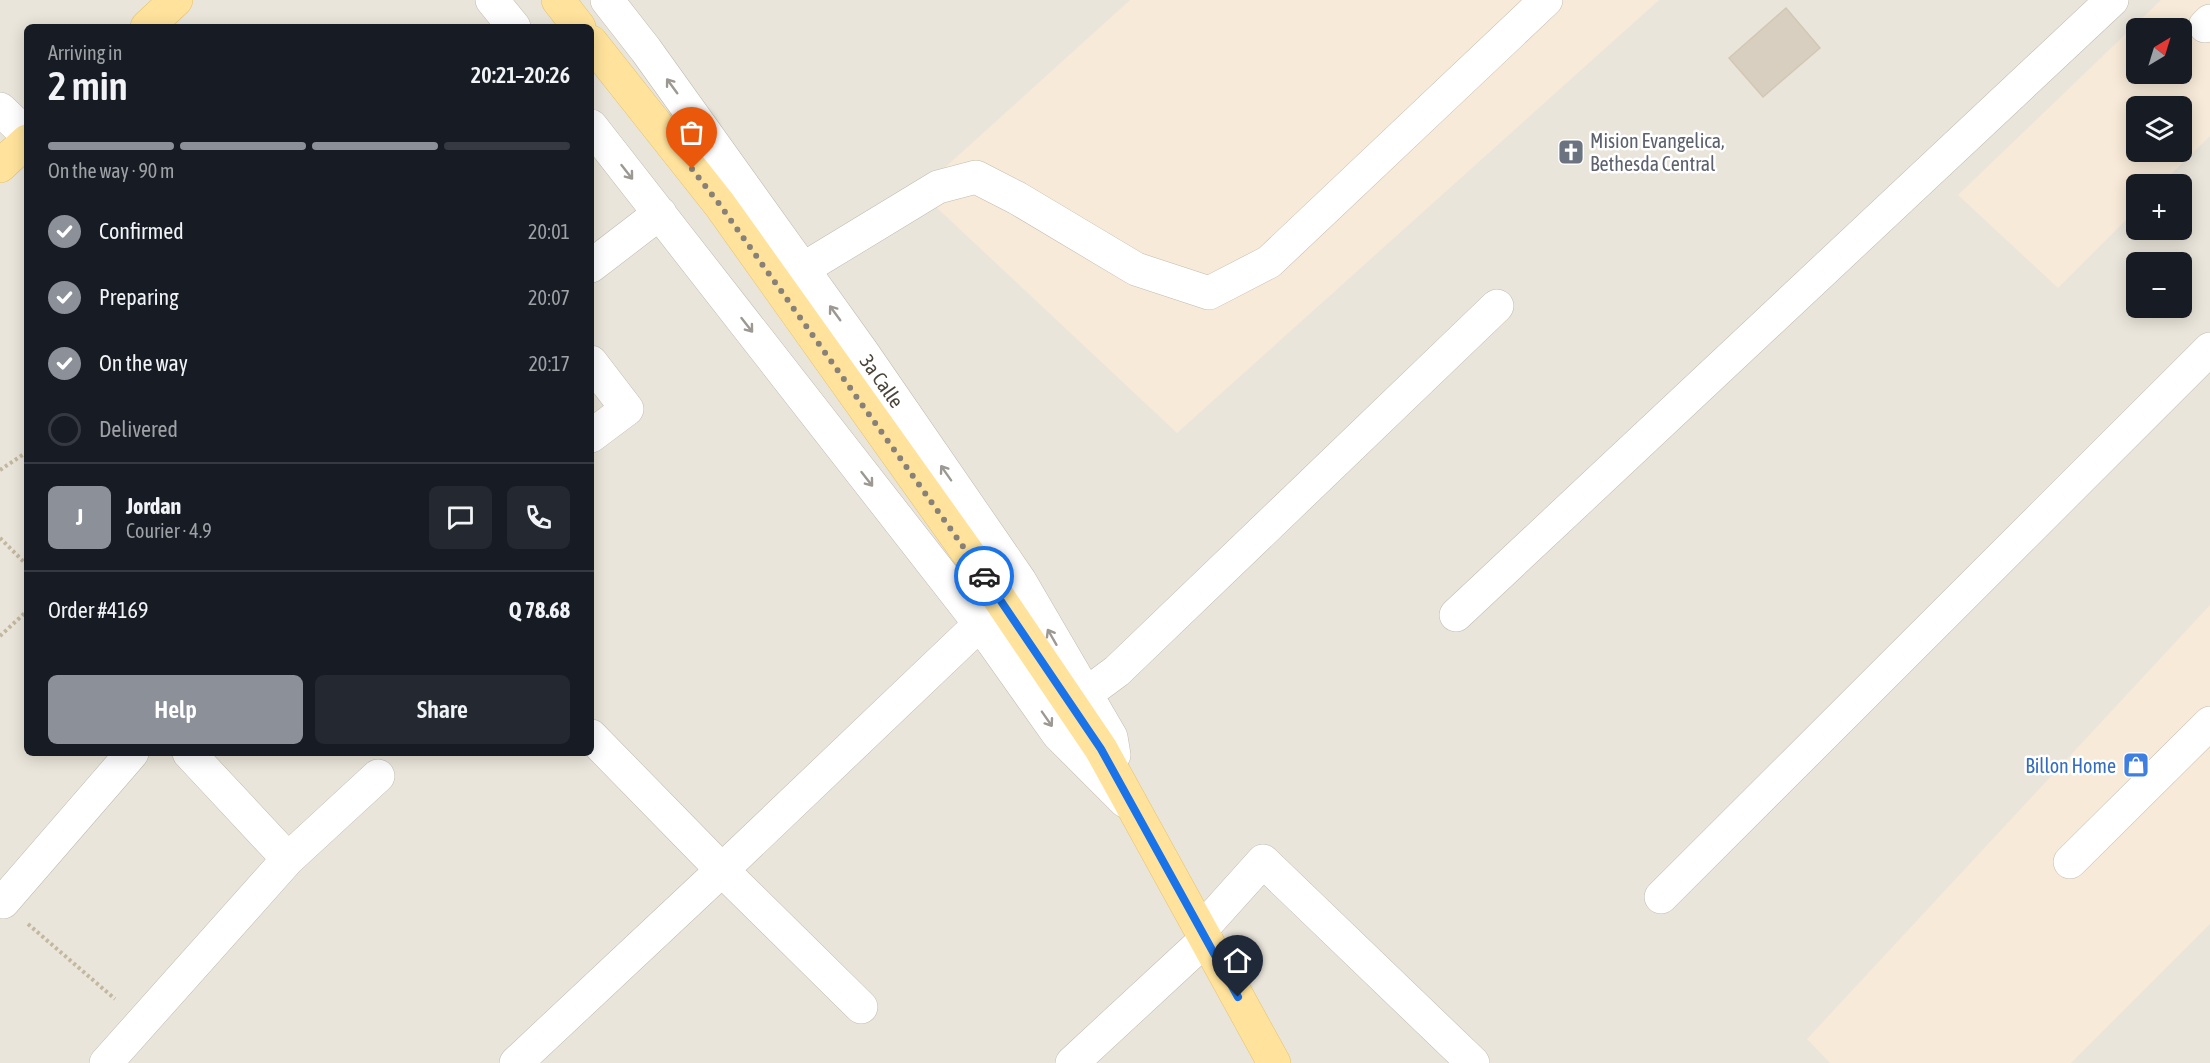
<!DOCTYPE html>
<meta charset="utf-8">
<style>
body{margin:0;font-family:"Asap Condensed",sans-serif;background:#242831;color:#f1f3f6;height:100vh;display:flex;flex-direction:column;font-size:22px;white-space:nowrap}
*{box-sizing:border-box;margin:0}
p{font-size:20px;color:#9ea1a6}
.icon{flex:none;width:33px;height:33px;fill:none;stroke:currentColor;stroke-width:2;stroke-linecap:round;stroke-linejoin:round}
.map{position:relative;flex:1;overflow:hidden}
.panel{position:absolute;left:24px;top:24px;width:570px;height:732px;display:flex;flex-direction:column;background:#171b24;border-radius:9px;box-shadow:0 3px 15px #0003}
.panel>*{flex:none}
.needle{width:39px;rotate:38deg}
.fabs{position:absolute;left:2126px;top:18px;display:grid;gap:12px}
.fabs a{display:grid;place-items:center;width:66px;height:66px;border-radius:9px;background:#171b24;box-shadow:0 3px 15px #0003;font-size:30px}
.pin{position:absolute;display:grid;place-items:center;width:51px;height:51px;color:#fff;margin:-62px -26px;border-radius:50% 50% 50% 0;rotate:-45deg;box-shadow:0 0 6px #0007}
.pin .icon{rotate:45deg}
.courier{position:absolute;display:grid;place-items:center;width:60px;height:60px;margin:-30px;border:4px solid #1a73e8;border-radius:50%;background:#fff;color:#222;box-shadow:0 2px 8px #0007}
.headline em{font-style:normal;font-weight:600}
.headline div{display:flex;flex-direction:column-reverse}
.headline{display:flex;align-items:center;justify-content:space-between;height:102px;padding:0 24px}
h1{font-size:39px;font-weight:600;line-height:45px}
.bar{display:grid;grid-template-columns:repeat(4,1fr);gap:9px 6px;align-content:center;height:72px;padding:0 24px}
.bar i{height:8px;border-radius:4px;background:#363941}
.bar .current{background:#8c9099}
.bar p{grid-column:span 4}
.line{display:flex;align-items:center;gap:15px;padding:0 24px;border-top:2px solid #363941}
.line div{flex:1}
.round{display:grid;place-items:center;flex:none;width:63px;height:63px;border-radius:9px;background:#242831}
ol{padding:0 24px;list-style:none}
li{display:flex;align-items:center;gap:18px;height:66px}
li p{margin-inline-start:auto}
li .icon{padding:6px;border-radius:50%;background:#8c9099;color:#fff;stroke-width:4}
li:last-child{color:#9ea1a6}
li i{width:33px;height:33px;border:3px solid #363941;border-radius:50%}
.button{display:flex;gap:12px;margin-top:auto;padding:12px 24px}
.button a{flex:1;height:69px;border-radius:9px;background:#8c9099;color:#fff;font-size:24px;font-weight:600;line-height:69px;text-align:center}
.button a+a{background:#242831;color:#f1f3f6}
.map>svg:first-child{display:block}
</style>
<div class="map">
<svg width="2210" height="1063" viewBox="0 0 2210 1063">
<rect width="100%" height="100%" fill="#f6f3ec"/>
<path fill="#eae5da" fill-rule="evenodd" d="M0,0H2210V1063H0ZM27,27H591V753H27ZM2136,28H2181V74H2136ZM2136,106H2181V152H2136ZM2136,184H2181V230H2136ZM2136,262H2181V308H2136Z"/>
<path fill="#f7ead8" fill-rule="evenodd" d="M1130,0H1659L1177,433L919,191Z
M2161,0H2210V136L2161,184H2136V210L2058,288L1958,195ZM2136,28H2181V74H2136ZM2136,106H2181V152H2136Z
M2210,605V924L2071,1063H1830L1807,1039Z"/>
<path fill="#d8cfc1" stroke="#d3c7b4" stroke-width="1.5" d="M1786,8L1820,48L1763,97L1729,58Z"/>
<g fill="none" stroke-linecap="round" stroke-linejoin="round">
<defs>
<path id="minor" d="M492,0L514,27
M607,0L646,50L863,353L1020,581L1111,737L1114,755
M2205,26L2210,21
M0,109L27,135
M591,126L980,624L1058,734L1125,801
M591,266L660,213
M803,269L938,187L976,177L1017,198L1136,269L1209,293L1269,262L1546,0
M591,362L627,409L591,436
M1456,615L2112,0
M1086,694L1117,671L1497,306
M591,736L722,870L861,1007
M189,753L288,859
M2070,862L2210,723
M1661,897L2210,349
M3,902L132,753
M1201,930L1263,861L1473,1063
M106,1063L288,859L378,776
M516,1063L722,870L980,624
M1072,1063L1206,939"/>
<path id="major" d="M558,0L579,27
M147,27L176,0
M591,42L720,205L980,570L1101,749L1274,1063
M0,166L27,141"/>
</defs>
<use href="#minor" stroke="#c2bbae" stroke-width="34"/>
<use href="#major" stroke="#e6c16a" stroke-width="34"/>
<path stroke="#c4b79f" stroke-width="4" stroke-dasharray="3 3" stroke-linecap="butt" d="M0,470L27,452
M0,538L27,565
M0,636L27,611
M28,924L115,999"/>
<use href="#minor" stroke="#fff" stroke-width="33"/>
<use href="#major" stroke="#ffe39c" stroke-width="33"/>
</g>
<defs><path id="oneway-shaft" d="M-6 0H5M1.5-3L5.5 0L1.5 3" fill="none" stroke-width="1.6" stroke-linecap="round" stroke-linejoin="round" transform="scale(1.5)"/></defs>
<g stroke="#9c9892">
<use href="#oneway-shaft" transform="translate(672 86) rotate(-126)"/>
<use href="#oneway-shaft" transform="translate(627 172) rotate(52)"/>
<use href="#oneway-shaft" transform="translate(835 313) rotate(-126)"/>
<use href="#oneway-shaft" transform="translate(747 325) rotate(52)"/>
<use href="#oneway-shaft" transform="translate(946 473) rotate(-125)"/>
<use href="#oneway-shaft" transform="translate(867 479) rotate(52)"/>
<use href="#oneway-shaft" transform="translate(1052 637) rotate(-120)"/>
<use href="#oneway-shaft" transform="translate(1047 719) rotate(55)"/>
</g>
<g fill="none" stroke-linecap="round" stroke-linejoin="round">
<path stroke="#878178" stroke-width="6" stroke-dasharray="0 10.8" d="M692,169L720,205L984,576"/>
<path stroke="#1a73e8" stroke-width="8" d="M984,576L1101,749L1238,997"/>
</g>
<defs>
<symbol id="church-square" viewBox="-11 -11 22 22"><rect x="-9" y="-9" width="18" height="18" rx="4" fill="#6b7280" stroke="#fff"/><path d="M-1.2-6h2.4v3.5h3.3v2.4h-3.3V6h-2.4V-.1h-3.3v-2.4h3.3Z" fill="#fff"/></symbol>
<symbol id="shop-square" viewBox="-11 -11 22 22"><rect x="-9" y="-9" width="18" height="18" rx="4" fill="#3f7fe0" stroke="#fff"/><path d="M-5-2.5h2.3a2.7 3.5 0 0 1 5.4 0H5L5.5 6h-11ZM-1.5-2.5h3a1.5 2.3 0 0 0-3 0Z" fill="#fff"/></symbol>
</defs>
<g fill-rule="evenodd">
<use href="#church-square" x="1556" y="137" width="30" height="30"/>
<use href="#shop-square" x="2121" y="750" width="30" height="30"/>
</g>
<g text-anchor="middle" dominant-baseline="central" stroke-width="5" stroke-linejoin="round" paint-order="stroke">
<g font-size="20" fill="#5b616d" stroke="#fff" text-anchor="start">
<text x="1590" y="140">Mision Evangelica,<tspan x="1590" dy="23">Bethesda Central</tspan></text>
</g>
<g font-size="20" fill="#4b4439" stroke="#fff">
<text transform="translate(882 381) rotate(55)">3a Calle</text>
</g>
<g font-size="20" fill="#366cbe" stroke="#fff" text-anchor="end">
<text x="2116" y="765">Billon Home</text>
</g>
</g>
</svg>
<div class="fabs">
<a><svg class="needle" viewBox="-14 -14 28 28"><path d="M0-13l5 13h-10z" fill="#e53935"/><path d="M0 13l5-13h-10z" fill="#9ea1a6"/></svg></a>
<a><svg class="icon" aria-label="layers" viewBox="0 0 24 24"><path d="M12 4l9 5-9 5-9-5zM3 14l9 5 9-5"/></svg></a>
<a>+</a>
<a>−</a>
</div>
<div class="pin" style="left:692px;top:169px;background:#ea580c"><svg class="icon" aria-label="bag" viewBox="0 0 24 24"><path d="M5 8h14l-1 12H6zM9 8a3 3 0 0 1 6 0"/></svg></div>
<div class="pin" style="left:1238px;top:997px;background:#1f2937"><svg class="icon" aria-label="home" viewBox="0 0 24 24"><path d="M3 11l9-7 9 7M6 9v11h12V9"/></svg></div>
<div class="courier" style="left:984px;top:576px"><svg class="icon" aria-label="car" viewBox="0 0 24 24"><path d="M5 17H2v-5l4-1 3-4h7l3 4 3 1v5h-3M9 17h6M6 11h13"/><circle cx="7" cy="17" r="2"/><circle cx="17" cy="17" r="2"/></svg></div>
<section class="panel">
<div class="headline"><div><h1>2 min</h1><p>Arriving in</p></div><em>20:21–20:26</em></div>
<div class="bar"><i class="current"></i><i class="current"></i><i class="current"></i><i></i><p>On the way · 90 m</p></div>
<ol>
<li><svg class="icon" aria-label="check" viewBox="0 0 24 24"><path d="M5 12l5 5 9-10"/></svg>Confirmed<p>20:01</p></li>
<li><svg class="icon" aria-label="check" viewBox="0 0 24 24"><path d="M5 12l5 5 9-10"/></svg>Preparing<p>20:07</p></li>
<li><svg class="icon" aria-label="check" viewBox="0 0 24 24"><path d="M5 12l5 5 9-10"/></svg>On the way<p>20:17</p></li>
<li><i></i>Delivered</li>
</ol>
<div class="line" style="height:108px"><b class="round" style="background:#8c9099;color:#fff">J</b><div><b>Jordan</b><p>Courier · 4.9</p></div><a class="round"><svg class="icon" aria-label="chat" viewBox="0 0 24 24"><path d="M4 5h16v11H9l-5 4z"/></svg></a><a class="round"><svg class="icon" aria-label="phone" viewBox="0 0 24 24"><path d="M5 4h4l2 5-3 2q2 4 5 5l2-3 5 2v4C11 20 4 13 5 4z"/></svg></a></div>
<div class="line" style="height:78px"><div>Order #4169</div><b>Q 78.68</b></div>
<div class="button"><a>Help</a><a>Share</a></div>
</section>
</div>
